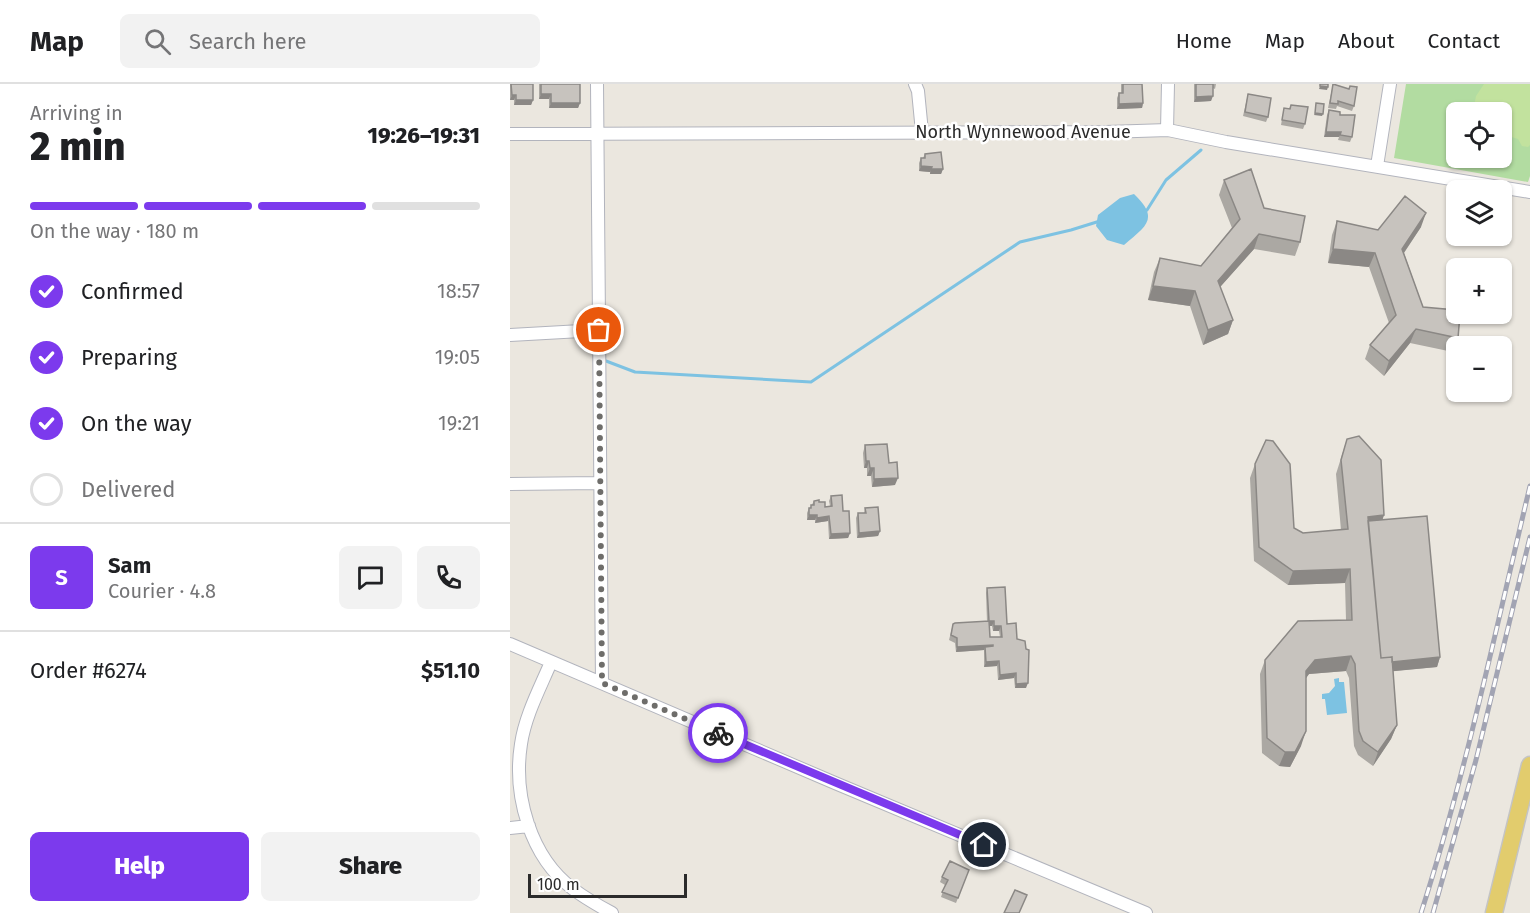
<!DOCTYPE html>
<meta charset="utf-8">
<style>
body{margin:0;font-family:"Fira Sans",sans-serif;background:#f2f2f2;color:#202124;height:100vh;display:flex;flex-direction:column;font-size:22px;white-space:nowrap}
*{box-sizing:border-box;margin:0}
p{font-size:20px;color:#757577}
.icon{flex:none;width:33px;height:33px;fill:none;stroke:currentColor;stroke-width:2;stroke-linecap:round;stroke-linejoin:round}
.map{position:relative;flex:1;overflow:hidden}
.drawer{display:flex;flex-direction:column;background:#fff;width:510px}
.drawer>*{flex:none}
.controls{position:absolute;left:936px;top:18px;display:grid;gap:12px}
.controls a{display:grid;place-items:center;width:66px;height:66px;border-radius:9px;background:#fff;box-shadow:0 2px 4px #0004;font-size:30px}
.scale{position:absolute;left:18px;bottom:15px;width:159px;box-sizing:border-box;padding-left:6px;border:3px solid #2b2b2b;border-top:0;font-size:16px;line-height:21px;white-space:nowrap;color:#2b2b2b;-webkit-text-stroke:4px #fff;paint-order:stroke}
.pin{position:absolute;display:grid;place-items:center;width:51px;height:51px;color:#fff;margin:-26px;border:3px solid #fff;border-radius:50%;box-shadow:0 2px 6px #0007}
.courier{position:absolute;display:grid;place-items:center;width:60px;height:60px;margin:-30px;border:4px solid #7c3aed;border-radius:50%;background:#fff;color:#222;box-shadow:0 2px 8px #0007}
.headline em{font-style:normal;font-weight:800}
.headline div{display:flex;flex-direction:column-reverse}
.headline{display:flex;align-items:center;justify-content:space-between;height:102px;padding:0 30px}
h1{font-size:39px;font-weight:800;line-height:45px}
.bar{display:grid;grid-template-columns:repeat(4,1fr);gap:9px 6px;align-content:center;height:72px;padding:0 30px}
.bar i{height:8px;border-radius:4px;background:#e0e0e0}
.bar .selected{background:#7c3aed}
.bar p{grid-column:span 4}
.line{display:flex;align-items:center;gap:15px;padding:0 30px;border-top:2px solid #e0e0e0}
.line div{flex:1}
.round{display:grid;place-items:center;flex:none;width:63px;height:63px;border-radius:9px;background:#f2f2f2}
ol{padding:0 30px;list-style:none}
li{display:flex;align-items:center;gap:18px;height:66px}
li p{margin-inline-start:auto}
li .icon{padding:6px;border-radius:50%;background:#7c3aed;color:#fff;stroke-width:4}
li:last-child{color:#757577}
li i{width:33px;height:33px;border:3px solid #e0e0e0;border-radius:50%}
.cta{display:flex;gap:12px;margin-top:auto;padding:12px 30px}
.cta a{flex:1;height:69px;border-radius:9px;background:#7c3aed;color:#fff;font-size:24px;font-weight:800;line-height:69px;text-align:center}
.cta a+a{background:#f2f2f2;color:#202124}
header{display:flex;align-items:center;gap:36px;box-sizing:border-box;height:84px;padding:0 30px;background:#fff;border-bottom:2px solid #e0e0e0}
header strong{font-size:28px}
nav{display:flex;gap:33px;margin-inline-start:auto;font-size:21px}
.search{width:420px;height:54px;background:#f2f2f2;display:flex;align-items:center;gap:15px;box-sizing:border-box;padding:0 21px;border-radius:9px;color:#757577;font-size:22px}
main{display:flex;flex:1;min-height:0}
.map>svg:first-child{display:block}
</style>
<header>
<strong>Map</strong>
<div class="search"><svg class="icon" aria-label="search" viewBox="0 0 24 24"><circle cx="10" cy="10" r="6"/><path d="M15 15l6 6"/></svg>Search here</div>
<nav><a>Home</a><a>Map</a><a>About</a><a>Contact</a></nav>
</header>
<main>
<section class="drawer">
<div class="headline"><div><h1>2 min</h1><p>Arriving in</p></div><em>19:26–19:31</em></div>
<div class="bar"><i class="selected"></i><i class="selected"></i><i class="selected"></i><i></i><p>On the way · 180 m</p></div>
<ol>
<li><svg class="icon" aria-label="check" viewBox="0 0 24 24"><path d="M5 12l5 5 9-10"/></svg>Confirmed<p>18:57</p></li>
<li><svg class="icon" aria-label="check" viewBox="0 0 24 24"><path d="M5 12l5 5 9-10"/></svg>Preparing<p>19:05</p></li>
<li><svg class="icon" aria-label="check" viewBox="0 0 24 24"><path d="M5 12l5 5 9-10"/></svg>On the way<p>19:21</p></li>
<li><i></i>Delivered</li>
</ol>
<div class="line" style="height:108px"><b class="round" style="background:#7c3aed;color:#fff">S</b><div><b>Sam</b><p>Courier · 4.8</p></div><a class="round"><svg class="icon" aria-label="chat" viewBox="0 0 24 24"><path d="M4 5h16v11H9l-5 4z"/></svg></a><a class="round"><svg class="icon" aria-label="phone" viewBox="0 0 24 24"><path d="M5 4h4l2 5-3 2q2 4 5 5l2-3 5 2v4C11 20 4 13 5 4z"/></svg></a></div>
<div class="line" style="height:78px"><div>Order #6274</div><b>$51.10</b></div>
<div class="cta"><a>Help</a><a>Share</a></div>
</section>
<div class="map">
<svg width="1020" height="829" viewBox="0 0 1020 829">
<rect width="100%" height="100%" fill="#ebe7df"/>
<path fill="#b2dca1" fill-rule="evenodd" d="M896,0H1020V92L1018,98L884,74ZM946,28H992V74H946Z"/>
<path fill="#c2e29e" d="M974,0H1020V61L1018,63L1012,62L1008,55L992,50V28H963L966,12Z"/>
<path fill="#7dc2e2" d="M624,110C650,135 636,142 614,161L597,156L586,142L588,131L610,114Z
M829,594V598H834L837,629L817,631L815,615H812V610L819,609L825,602L824,595Z"/>
<g fill="none" stroke-linecap="round" stroke-linejoin="round">
<path stroke="#7dc2e2" stroke-width="3" d="M634,127L637,126L656,96L691,66
M96,277L125,288L301,298L510,158L561,146L590,137"/>
<defs>
<path id="minor" d="M87,0L92,599
M405,0L408,7L412,48
M657,46L658,0
M0,50L596,48L658,46L716,58L1020,108
M867,82L880,0
M0,251L89,246
M0,400L89,399
M0,560L325,699L636,829
M41,578C30,604 15,632 11,660C3,711 20,773 63,805C75,814 89,822 102,829
M0,744L19,742"/>
<path id="major" d="M984,829L1020,681"/>
</defs>
<use href="#minor" stroke="#b2b4bd" stroke-width="14"/>
<use href="#major" stroke="#c4c4c4" stroke-width="19"/>
<use href="#minor" stroke="#fff" stroke-width="12"/>
<use href="#major" stroke="#e2cc6d" stroke-width="16"/>
<defs>
<path id="rail" d="M911,829C956,689 986,544 1020,402
M923,829L966,676L1020,453"/>
</defs>
<use href="#rail" stroke="#a2a4b3" stroke-width="5"/>
<use href="#rail" stroke="#fff" stroke-width="3" stroke-dasharray="9" stroke-linecap="butt"/>
</g>
<path fill="#aba8a3" fill-rule="evenodd" d="M0,0H23V16L21,21H4V16H0Z
M29,0H70V19L68,24H39V15H29Z
M611,0H632L633,19L632,24L607,25V14L609,9H611Z
M684,0H706L705,5L703,4L701,17L684,18Z
M823,0L844,22L842,27L827,22L826,25L818,24L822,5Z
M738,10L758,33L756,38L733,32Z
M781,21L795,40L793,45L771,41L774,24L779,25Z
M819,26L830,31L842,53L840,58L828,56L829,53H814L817,31Z
M415,70L433,85L431,90H420V88L409,87V79L411,74H413Z
M714,96L754,124L790,158L785,172L744,165L710,203L723,236L718,250L693,261L680,222L638,216L644,188L650,174L691,182L722,144L709,111Z
M827,137L868,146L911,143L894,169L913,223L948,254L943,268L900,259L874,292L855,275L860,261L879,239L859,183L818,179L822,151Z
M837,355L874,431L872,436L930,573L927,583L883,587L887,641L881,655L863,682L848,671L844,662L839,594L836,587L799,590L796,594L791,662L780,683L769,682L752,669L750,590L755,576L836,536L835,499L778,501L744,477L740,394L745,380L784,444L793,449L831,446L826,390Z
M355,361L379,379L385,401L362,403L361,392H357V384H354L353,369Z
M321,412L333,427L340,449L338,454L319,455L318,437L305,439V436H297V429L299,424H300L304,417L309,418L315,423L320,422L319,417Z
M355,424L370,447L368,452L347,454L346,434L348,429H354Z
M477,504L497,540L507,555L516,604H505L504,594L488,596L487,582L474,583V566L446,568L445,559L439,556L443,540L477,538L476,509ZM479,542H482L483,547H489L490,553H480Z
M459,786L446,819L431,813L435,801L430,798L432,793Z"/>
<path fill="#8b8885" d="M810,2L818,3L817,6L809,5Z
M31,10H41L39,15H29Z
M2,11H6L4,16H0Z
M703,12L701,17L684,18L686,13Z
M6,16H23L21,21H4Z
M41,19H70L68,24H39Z
M633,19L632,24L607,25L609,20Z
M805,29L813,30L812,32L804,31Z
M816,48H831L829,53H814Z
M411,82L422,83L420,88L409,87Z
M421,85H433L431,90H420Z
M916,129L911,143L887,179L892,165Z
M749,150L744,165L703,211L708,197Z
M823,165L865,169L859,183L818,179Z
M643,202L685,207L680,222L638,216Z
M723,236L718,250L693,261L698,246Z
M906,245L900,259L874,292L879,277Z
M356,377H359L357,384H354Z
M360,384H364L361,392H357Z
M388,394L385,401L362,403L364,395Z
M299,431H307L305,436H297Z
M874,431L869,446L857,447L858,433Z
M319,432L318,437L305,439L307,434Z
M370,447L368,452L347,454L349,449Z
M340,449L338,454L319,455L321,450Z
M840,485L835,499L778,501L783,487Z
M479,537H484L482,542H478Z
M484,542H491L489,547H483Z
M483,561L481,566L475,563L474,566L446,568L447,563Z
M841,572L836,587L799,590L791,601L796,587L805,576Z
M930,573L927,583L865,589L869,579Z
M489,577L487,582L474,583L476,578Z
M506,589L504,594L488,596L490,591Z
M518,599L516,604H505L506,600Z
M887,641L881,655L863,682L868,668Z
M796,647L791,662L780,683L769,682L775,668Z"/>
<path fill="#c7c3be" stroke="#8b8885" stroke-width="1.5" d="M1,0H23V16H6V11H2Z
M31,0H70V19H41V10H31Z
M613,0H632L633,19L609,20V9H613Z
M686,0H703V12L686,13Z
M810,0H818V3L810,2Z
M823,0L839,5L840,2L847,3L844,22L828,17V20L820,19Z
M738,10L761,14L758,33L735,28Z
M806,19L814,20L813,30L805,29Z
M781,21L798,23L795,40L772,36L774,24L780,25Z
M819,26L830,28V31H845L842,53L830,51L831,48H816Z
M431,68L433,85H421L422,83L411,82V74H415V70Z
M741,85L754,124L795,132L790,158L749,150L708,197L723,236L698,246L685,207L643,202L650,174L691,182L730,135L714,96Z
M895,112L916,129L892,165L913,223L946,226V230H950L948,254L906,245L879,277L860,261L886,231L865,169L823,165L827,137L868,146Z
M849,352L871,376L874,431L858,433L871,574L882,573L887,641L868,668L861,663L853,657L849,647L845,580L841,572L805,576L796,587V647L785,668H775L757,654L755,576L788,537L842,536L840,485L783,487L749,463L745,380L756,356L763,357L780,380L784,444L793,449L838,445L831,376L837,355Z
M377,360L379,379L387,378L388,394L364,395V384H360L359,377H356L355,361Z
M332,411L333,427H339L340,449L321,450L319,432L307,434V431H299V424H301V421H304V417L309,416V418H315V423L322,422L321,412Z
M368,423L370,447L349,449L348,429H356L355,424Z
M917,432L930,573L882,578V573L871,574L858,437Z
M495,503L497,540L506,539L507,555L515,557L516,565L519,566L518,599L506,600V589L490,591L489,577L476,578L475,563L483,562V561L447,563V554L441,551L443,540L445,539L479,537L480,553H492L491,542H484V537H479L477,504Z
M440,777L459,786L448,814L432,808L438,796L432,793Z
M505,806L517,811L509,829H494Z"/>
<g fill="none" stroke-linecap="round" stroke-linejoin="round">
<path stroke="#6e6d6a" stroke-width="6" stroke-dasharray="0 10.8" d="M89,246L92,599L208,649"/>
<path stroke="#7c3aed" stroke-width="8" d="M208,649L474,761"/>
</g>
<g text-anchor="middle" dominant-baseline="central" stroke-width="5" stroke-linejoin="round" paint-order="stroke">
<g font-size="18" fill="#2b2b2b" stroke="#fff">
<text x="513" y="48">North Wynnewood Avenue</text>
</g>
</g>
</svg>
<div class="controls">
<a><svg class="icon" aria-label="locate" viewBox="0 0 24 24"><circle cx="12" cy="12" r="6"/><path d="M12 2v4M12 18v4M2 12h4M18 12h4"/></svg></a>
<a><svg class="icon" aria-label="layers" viewBox="0 0 24 24"><path d="M12 4l9 5-9 5-9-5zM3 14l9 5 9-5"/></svg></a>
<a>+</a>
<a>−</a>
</div>
<div class="scale">100 m</div>
<div class="pin" style="left:89px;top:246px;background:#ea580c"><svg class="icon" aria-label="bag" viewBox="0 0 24 24"><path d="M5 8h14l-1 12H6zM9 8a3 3 0 0 1 6 0"/></svg></div>
<div class="pin" style="left:474px;top:761px;background:#1f2937"><svg class="icon" aria-label="home" viewBox="0 0 24 24"><path d="M3 11l9-7 9 7M6 9v11h12V9"/></svg></div>
<div class="courier" style="left:208px;top:649px"><svg class="icon" aria-label="bike" viewBox="0 0 24 24"><circle cx="6" cy="16" r="4"/><circle cx="18" cy="16" r="4"/><path d="M6 16l4-8h5l3 8M10 8l3 8H6M13 5h3"/></svg></div>
</div>
</main>
